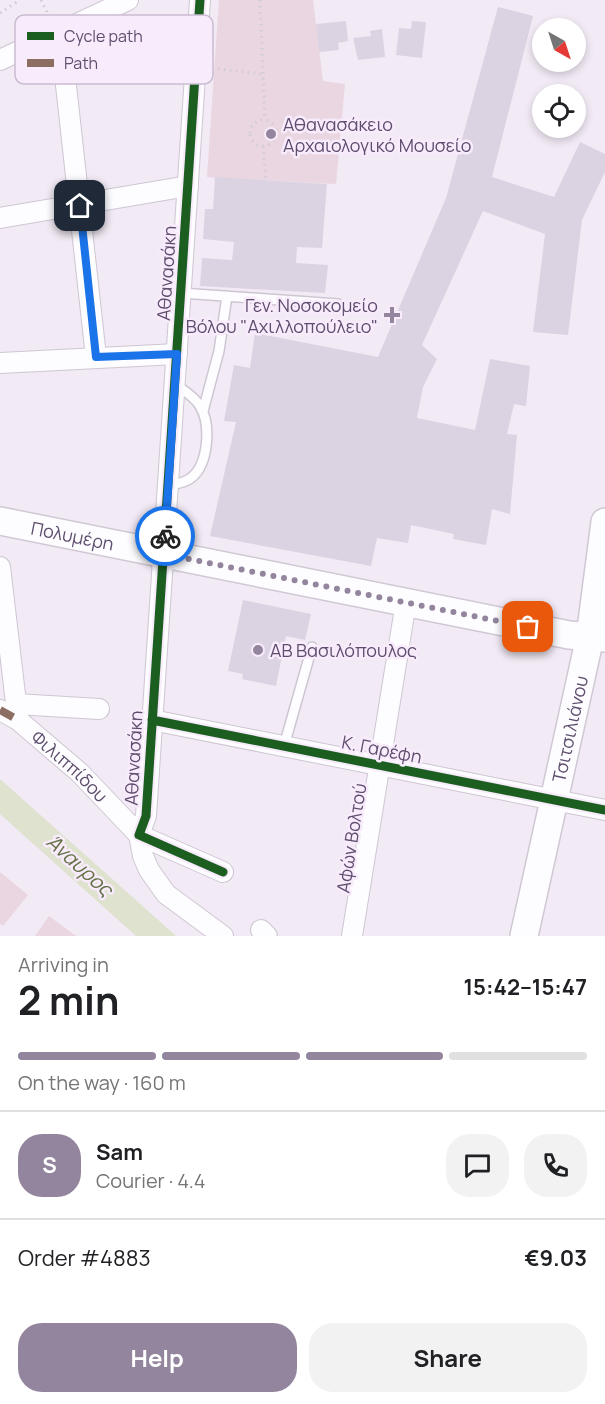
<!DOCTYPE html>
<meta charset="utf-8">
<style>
body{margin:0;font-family:Manrope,sans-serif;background:#f2f2f2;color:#202124;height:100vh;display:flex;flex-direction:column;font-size:22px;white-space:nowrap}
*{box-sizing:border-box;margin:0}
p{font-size:20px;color:#757577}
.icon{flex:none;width:33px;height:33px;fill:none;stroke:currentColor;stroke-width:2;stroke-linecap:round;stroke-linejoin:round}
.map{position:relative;height:936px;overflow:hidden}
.details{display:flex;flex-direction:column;background:#fff;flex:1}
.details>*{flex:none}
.needle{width:39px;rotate:141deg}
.buttons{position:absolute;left:532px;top:18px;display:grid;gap:12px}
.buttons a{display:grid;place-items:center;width:54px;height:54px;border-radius:50%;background:#fff;box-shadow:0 3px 9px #0003;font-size:30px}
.pin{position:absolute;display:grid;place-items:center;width:51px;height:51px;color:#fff;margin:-26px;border-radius:12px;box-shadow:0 3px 9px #0006}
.courier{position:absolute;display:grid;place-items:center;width:60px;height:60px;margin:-30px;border:4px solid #1a73e8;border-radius:50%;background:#fff;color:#222;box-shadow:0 2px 8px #0007}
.headline em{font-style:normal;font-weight:700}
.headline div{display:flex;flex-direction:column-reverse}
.headline{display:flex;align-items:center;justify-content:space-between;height:102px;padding:0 18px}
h1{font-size:39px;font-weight:700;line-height:45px}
.bar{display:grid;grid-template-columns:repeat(4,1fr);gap:9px 6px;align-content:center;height:72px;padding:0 18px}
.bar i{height:8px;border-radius:4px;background:#e0e0e0}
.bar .active{background:#92859d}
.bar p{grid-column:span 4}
.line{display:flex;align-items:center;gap:15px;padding:0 18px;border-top:2px solid #e0e0e0}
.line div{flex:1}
.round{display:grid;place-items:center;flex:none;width:63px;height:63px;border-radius:24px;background:#f2f2f2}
.button{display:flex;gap:12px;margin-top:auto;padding:12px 18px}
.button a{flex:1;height:69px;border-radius:24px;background:#92859d;color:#fff;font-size:24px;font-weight:700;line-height:69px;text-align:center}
.button a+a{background:#f2f2f2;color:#202124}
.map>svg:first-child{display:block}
</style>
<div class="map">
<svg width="605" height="936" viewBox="0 0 605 936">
<rect width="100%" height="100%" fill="#f2eaf5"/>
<path fill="#ead6e0" d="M219,0H313L323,81L345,84L336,184L207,177Z
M0,872L28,895L3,926L0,924Z
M49,916L76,936H35Z"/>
<path fill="#dee2ce" d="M0,779L176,936H136L0,814Z"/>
<path fill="#dbd3e1" d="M498,7L533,16L492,177L554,197L580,142L605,154V172L582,220L568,335L533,332L545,234L483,211L422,345L437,359L423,387L417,418L475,430L490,359L530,366L526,406L514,404L507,434L517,435L510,514L492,509L486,545L453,539L454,534L411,525L408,543L377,538L371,566L210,536L236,422L224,421L234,365L250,368L255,333L378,357L446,198Z
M346,21L348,41L338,43L339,50L319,52L316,24Z
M412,21L426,22L422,58L396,55L399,28L411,29Z
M382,29L385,57L358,60L353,38L371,36L370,31Z
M215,177L327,184L322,248L297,247L296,263L328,265L325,293L200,286L202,258L232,260L234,242L203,239L205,209H213Z
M243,600L311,614L305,640L286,636L276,686L242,679L243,674L228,671Z"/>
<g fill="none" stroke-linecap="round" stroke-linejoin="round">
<defs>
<path id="lane" d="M181,293L338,304
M203,411L219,351L227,296
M169,485C176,484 185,483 191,478C209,464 211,424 200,406C194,396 184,391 175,384
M284,746L312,647"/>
<g id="street">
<path d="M200,0L146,816L139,835L223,872"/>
<path d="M60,31L96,357"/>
<path d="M0,60L128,0"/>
<path d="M0,218L188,186"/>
<path d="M0,363L177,354"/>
<path d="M0,567L18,720"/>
<path d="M16,704L99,709"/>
<path id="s1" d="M0,710L18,720L80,773L139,835L143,856L149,870L166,894L223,936"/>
<path d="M152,720L605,810"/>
<path d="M261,930L267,936"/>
<path d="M352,936L406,602"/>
</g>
<g id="secondary">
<path id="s2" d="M0,521L569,635L605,638"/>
<path id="s3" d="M524,936L590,637L605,522"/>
</g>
</defs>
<use href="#lane" stroke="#cec7d3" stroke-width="12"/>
<use href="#street" stroke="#cec7d3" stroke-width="22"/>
<use href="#secondary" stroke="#d0c8d4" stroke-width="30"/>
<path stroke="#d1cbd5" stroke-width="3" stroke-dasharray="1.5 4.5" stroke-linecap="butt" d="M41,0L50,18
M260,0L265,120
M0,13L20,0
M212,68L261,74
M250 133a13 13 0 1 1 26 0a13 13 0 1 1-26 0Z
M263,146L266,180"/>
<use href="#lane" stroke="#fdfcfe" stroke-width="9"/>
<use href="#street" stroke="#fdfcfe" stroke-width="20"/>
<use href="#secondary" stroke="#fdfcfe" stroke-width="27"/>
<path stroke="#8d6e63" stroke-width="8" stroke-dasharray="15 8" stroke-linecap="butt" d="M0,710L18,720"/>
<defs>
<path id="cycleway" d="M200,0L146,816L139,835L223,872
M152,720L605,810"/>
</defs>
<use href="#cycleway" stroke="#f8ebfc" stroke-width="13"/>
<use href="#cycleway" stroke="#1b5e20" stroke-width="9"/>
</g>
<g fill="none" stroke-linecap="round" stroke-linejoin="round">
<path stroke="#92859d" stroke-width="6" stroke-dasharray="0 10.8" d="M165,536L164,554L528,627"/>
<path stroke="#1a73e8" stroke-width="8" d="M80,206L96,357L177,354L165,536"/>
</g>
<g fill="#92859d" stroke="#f8ebfc" stroke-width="2">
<circle cx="271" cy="134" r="6"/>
<path d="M389 306h6v6h6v6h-6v6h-6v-6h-6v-6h6z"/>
<circle cx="258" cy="650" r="6"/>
</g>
<g text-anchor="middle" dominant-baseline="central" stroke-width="5" stroke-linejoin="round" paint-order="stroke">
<g font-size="18" fill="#5e4e6e" stroke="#f8ebfc" text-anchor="start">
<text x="283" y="124">Αθανασάκειο<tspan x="283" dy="21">Αρχαιολογικό Μουσείο</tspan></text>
<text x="378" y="305" text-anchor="end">Γεν. Νοσοκομείο<tspan x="378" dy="21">Βόλου "Αχιλλοπούλειο"</tspan></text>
<text x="270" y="650">ΑΒ Βασιλόπουλος</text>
</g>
<g font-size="18" fill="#5e4e6e" stroke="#f8ebfc">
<text transform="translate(166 273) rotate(-86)">Αθανασάκη</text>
<text stroke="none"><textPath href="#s2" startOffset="74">Πολυμέρη</textPath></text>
<text stroke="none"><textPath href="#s3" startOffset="212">Τσιτσιλιάνου</textPath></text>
<text transform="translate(382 749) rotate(11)">Κ. Γαρέφη</text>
<text transform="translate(133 758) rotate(-87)">Αθανασάκη</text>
<text stroke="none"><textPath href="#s1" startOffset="90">Φιλιππίδου</textPath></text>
<text transform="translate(351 838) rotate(-81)">Αφών Βολτού</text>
</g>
<g font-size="20" font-style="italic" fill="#647245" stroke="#f8ebfc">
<text transform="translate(80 865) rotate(42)">Άναυρος</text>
</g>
</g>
<rect x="15" y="15" width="198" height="69" rx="9" fill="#f8ebfc" stroke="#cabcd1" stroke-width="1.5"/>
<rect x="27" y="32" width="27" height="8" fill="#1b5e20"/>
<rect x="27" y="59" width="27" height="8" fill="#8d6e63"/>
<g font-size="16" fill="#5e4e6e">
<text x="64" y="42">Cycle path</text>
<text x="64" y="69">Path</text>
</g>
</svg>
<div class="buttons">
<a><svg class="needle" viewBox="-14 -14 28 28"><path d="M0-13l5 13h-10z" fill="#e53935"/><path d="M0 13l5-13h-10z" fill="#757577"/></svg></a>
<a><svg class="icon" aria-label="locate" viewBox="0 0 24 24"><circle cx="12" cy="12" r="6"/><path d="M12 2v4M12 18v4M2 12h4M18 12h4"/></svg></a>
</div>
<div class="pin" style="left:528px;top:627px;background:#ea580c"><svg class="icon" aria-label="bag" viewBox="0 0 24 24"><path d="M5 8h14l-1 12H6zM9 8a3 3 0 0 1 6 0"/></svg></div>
<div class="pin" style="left:80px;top:206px;background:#1f2937"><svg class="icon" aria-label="home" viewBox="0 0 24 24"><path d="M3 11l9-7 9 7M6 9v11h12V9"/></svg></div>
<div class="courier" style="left:165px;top:536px"><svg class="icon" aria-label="bike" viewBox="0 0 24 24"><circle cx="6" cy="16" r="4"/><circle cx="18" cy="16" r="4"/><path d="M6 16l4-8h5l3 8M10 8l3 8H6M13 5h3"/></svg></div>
</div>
<section class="details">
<div class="headline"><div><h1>2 min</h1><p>Arriving in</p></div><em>15:42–15:47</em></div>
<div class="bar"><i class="active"></i><i class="active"></i><i class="active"></i><i></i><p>On the way · 160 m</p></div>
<div class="line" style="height:108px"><b class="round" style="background:#92859d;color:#fff">S</b><div><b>Sam</b><p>Courier · 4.4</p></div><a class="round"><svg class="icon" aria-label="chat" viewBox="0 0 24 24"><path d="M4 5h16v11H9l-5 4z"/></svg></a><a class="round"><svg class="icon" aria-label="phone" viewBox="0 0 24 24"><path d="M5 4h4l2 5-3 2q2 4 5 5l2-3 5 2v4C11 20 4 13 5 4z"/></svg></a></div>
<div class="line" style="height:78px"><div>Order #4883</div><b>€9.03</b></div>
<div class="button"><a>Help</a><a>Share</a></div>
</section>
